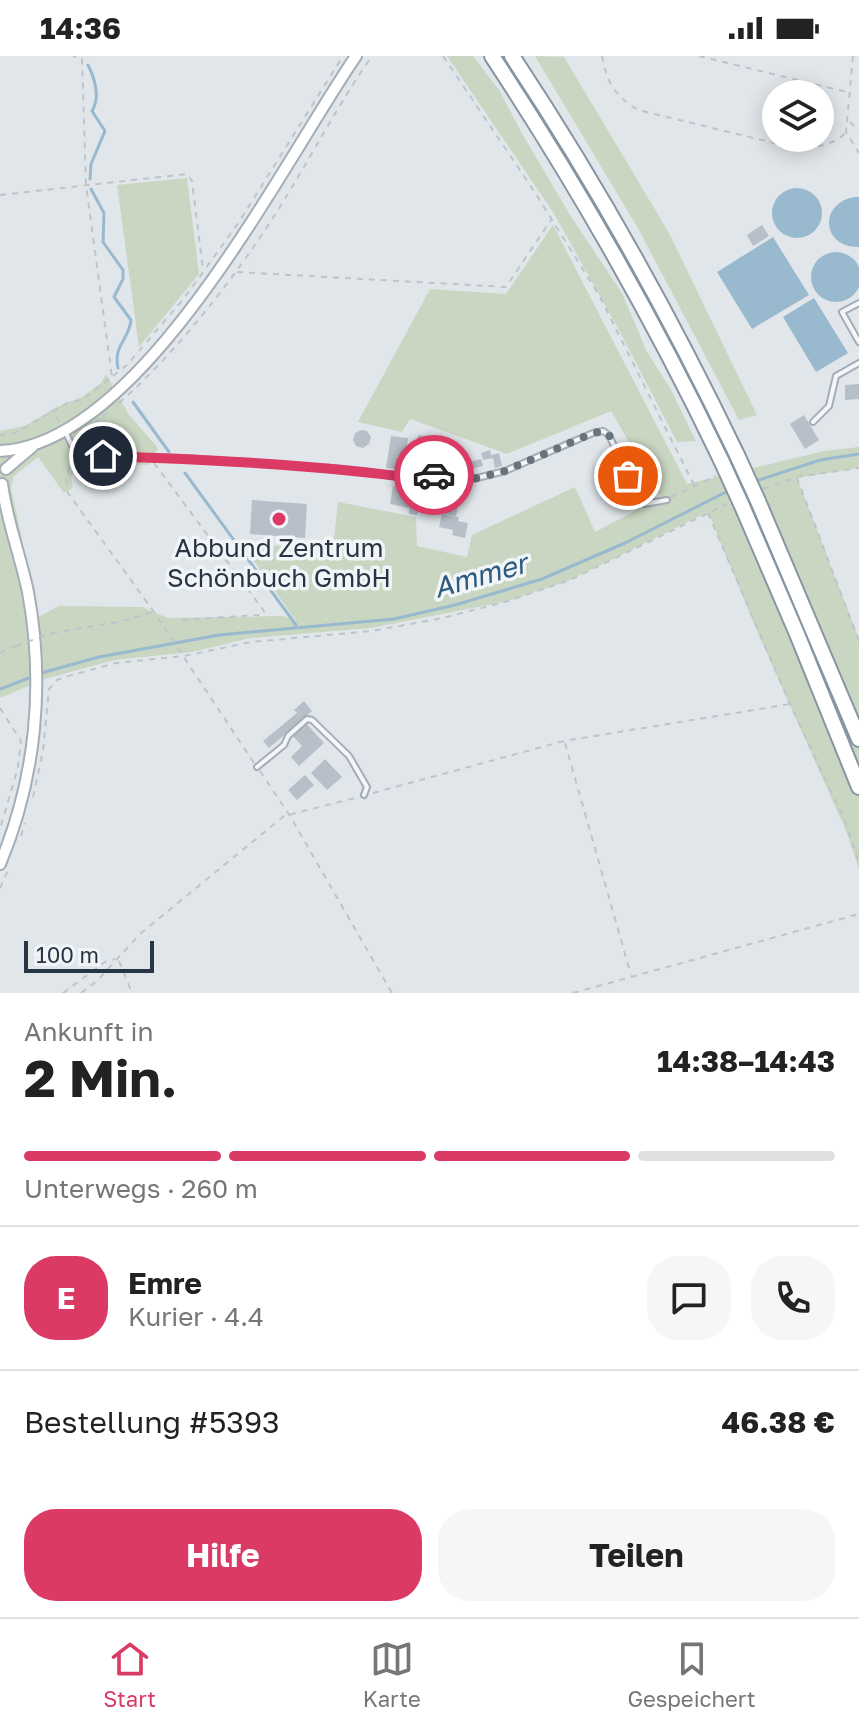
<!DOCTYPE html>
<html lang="de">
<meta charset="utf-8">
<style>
body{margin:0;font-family:"Golos Text",sans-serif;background:#f6f6f6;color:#222;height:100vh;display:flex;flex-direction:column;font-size:30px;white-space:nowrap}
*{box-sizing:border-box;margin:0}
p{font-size:26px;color:#767676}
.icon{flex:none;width:44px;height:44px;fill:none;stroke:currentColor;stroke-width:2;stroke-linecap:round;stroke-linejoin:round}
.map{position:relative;height:937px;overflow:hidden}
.panel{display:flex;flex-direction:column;background:#fff;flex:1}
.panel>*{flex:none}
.tools{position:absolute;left:762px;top:24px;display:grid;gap:16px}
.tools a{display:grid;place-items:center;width:72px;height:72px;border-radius:50%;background:#fff;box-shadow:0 4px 20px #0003;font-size:40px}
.scale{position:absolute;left:24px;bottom:20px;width:130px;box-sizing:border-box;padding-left:8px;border:4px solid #273544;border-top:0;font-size:22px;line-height:28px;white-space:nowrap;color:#273544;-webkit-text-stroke:6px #f1f5f8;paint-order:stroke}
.pin{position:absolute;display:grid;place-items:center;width:68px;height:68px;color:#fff;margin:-34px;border:4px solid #fff;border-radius:50%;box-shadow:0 2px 8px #0007}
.courier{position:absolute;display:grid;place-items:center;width:80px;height:80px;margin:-40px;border:6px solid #db3a65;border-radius:50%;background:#fff;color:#222;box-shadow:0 2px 10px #0007}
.summary em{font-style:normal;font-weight:700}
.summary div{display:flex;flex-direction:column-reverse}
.summary{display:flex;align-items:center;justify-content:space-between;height:136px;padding:0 24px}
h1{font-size:52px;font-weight:700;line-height:60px}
.bar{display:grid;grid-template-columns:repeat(4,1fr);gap:12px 8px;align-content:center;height:96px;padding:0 24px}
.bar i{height:10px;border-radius:6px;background:#e0e0e0}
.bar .current{background:#db3a65}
.bar p{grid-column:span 4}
.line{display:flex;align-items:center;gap:20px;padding:0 24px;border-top:2px solid #e0e0e0}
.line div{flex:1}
.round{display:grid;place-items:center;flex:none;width:84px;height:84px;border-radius:32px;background:#f6f6f6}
.primary-button{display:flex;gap:16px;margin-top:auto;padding:16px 24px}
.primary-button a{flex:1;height:92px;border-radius:32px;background:#db3a65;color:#fff;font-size:32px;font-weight:700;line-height:92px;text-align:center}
.primary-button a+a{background:#f6f6f6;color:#222}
.status{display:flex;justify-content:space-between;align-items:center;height:56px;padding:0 40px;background:#fff;direction:ltr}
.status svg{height:22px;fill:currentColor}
.tab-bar{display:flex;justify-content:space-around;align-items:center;height:112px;border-top:2px solid #e0e0e0;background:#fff;font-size:22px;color:#767676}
.tab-bar a{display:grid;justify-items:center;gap:4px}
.tab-bar .current{color:#db3a65}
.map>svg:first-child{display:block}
</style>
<div class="status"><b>14:36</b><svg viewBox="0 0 49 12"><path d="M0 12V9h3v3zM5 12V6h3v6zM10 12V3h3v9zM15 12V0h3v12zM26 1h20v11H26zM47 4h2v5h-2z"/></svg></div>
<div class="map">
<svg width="859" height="937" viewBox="0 0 859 937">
<rect width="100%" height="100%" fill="#e1e6eb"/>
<path fill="#c9d6c1" d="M447,0H473L499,34L524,81L570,159L622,237L647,296L670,332L696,385L677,386L619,274L553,156Z
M535,0L564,1L669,177L757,359L739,364L639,174Z
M187,122L199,218L139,291L117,129Z
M553,169L687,428L824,395L859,391V412L797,422L859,583V813L847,777L760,582L708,456L570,524L508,545L371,572L250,582L192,596L114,604L45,623L0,642V375L25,370L55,352L82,341L101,327L106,318L129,359L158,392L149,409L80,406L71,421L73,432L64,437L38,401L14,420L11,431L38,561L59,550L142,551L168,562L283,560L296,565L243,489L333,491L338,446L416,461L417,490L467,501L472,479L575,431L595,476L661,441L611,355L507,398L410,363L402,376L358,366L430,233L506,238Z"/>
<path fill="#98b9ce" d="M772 157a25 25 0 1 1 50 0a25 25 0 1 1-50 0Z
M854,141H859V191C822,192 818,148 854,141Z
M773,181L809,239L752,273L717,216Z
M811 221a25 25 0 1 1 50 0a25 25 0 1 1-50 0Z
M814,242L848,297L816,316L783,261Z"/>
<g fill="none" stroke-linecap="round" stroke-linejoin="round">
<path stroke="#98b9ce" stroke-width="3" d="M88,9C95,23 101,40 92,55L105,75L91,108L90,123
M91,133L104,157L103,186L123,214V223L114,241L131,264C129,284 113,289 118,312
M133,346L169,396
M185,417L296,569
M753,426L820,404L859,398
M41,617L99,601L219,579L394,563L455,549L542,523L625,487L730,434
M0,633L34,620"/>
</g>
<path fill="#b7c0c9" d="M762,169L769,180L753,190L747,179Z
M859,328V343L845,344V329Z
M804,359L819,384L805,393L790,368Z
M361,374L367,375L371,381L369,388L363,392L356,390L353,384L355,377Z
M418,379L439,383L434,406L413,402Z
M391,380L408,382L403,414L386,412Z
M490,394L491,399L499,397L502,410L495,412L493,402L483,404L481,397Z
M467,397L469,406L481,403L483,410L454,417L450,401Z
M415,425L453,432L451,442L459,444L456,460L419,453L417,459L409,458V452L390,448L393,430L413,433Z
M252,444L307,448L305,482L250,478Z
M442,458L459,461L458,465L468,467L465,482L452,479L453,474L439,471Z
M304,645L312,655L269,692L263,685L297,657L294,654Z
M305,666L324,687L299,710L291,701L302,690L292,679Z
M325,703L342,721L327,734L311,717Z
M305,719L314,729L297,744L288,734Z"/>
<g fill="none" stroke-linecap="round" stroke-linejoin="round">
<defs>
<path id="lane" d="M859,247L842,256L859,286
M813,366L829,350L836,320L859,307
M65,375L75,396L103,400L185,402L345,413L405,421L418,417L465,425L505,415L593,377L603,375L609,379L637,440L644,448L667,444
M257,711L284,689L288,680L307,663L312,664L349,700L367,731L364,739"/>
<path id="secondary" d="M0,395C143,389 283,106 356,0
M6,413L32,391
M0,808C36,722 45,628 28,536C20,498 7,466 2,428"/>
<path id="highway" d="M492,0C577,129 654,264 721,404
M512,0C597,128 671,261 737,399
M758,445L859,683
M742,450L797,578L859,731"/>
</defs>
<use href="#lane" stroke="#a5adb6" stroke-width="8"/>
<use href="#secondary" stroke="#a5adb6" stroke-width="14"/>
<use href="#highway" stroke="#8795a3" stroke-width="18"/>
<path stroke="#bfc4ca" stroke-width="2" stroke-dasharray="6 6" stroke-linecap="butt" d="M443,0L534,135L599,239L694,429
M602,0C607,27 615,40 638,54L799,93C816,91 835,89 846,76
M699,0L851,37
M853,0L846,76L859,97
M850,66L859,75
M0,139L187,118L192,125L203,213
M237,216L506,231L551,164
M113,320L127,309L185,241L239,166L343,0
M119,347C174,299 229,229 269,168C305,113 334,54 372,0
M59,366L53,355L67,347L82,344L112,321L86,129L82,3L73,0
M0,379L15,377L53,355
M75,382L108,356
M73,400L66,422L68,437L154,556L254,707
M154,407L264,555V558L259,559L180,564
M797,422L859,585
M763,433L796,421L859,412
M671,441L716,420
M708,457L790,648L845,765L859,808
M52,577L123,565L152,556
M0,597L16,590
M0,652L21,685L18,711L0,773
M565,687L631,919
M260,715L290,760L392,937
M373,737L564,685L790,648
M33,741L43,695L49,633L57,624L65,621L116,607L184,600L251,586L372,575L443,562L508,545L570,524L727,448
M21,780L25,767
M0,832L9,812
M119,905L132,937
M63,937L105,906L115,903
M81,937L97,925L140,878L284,760L359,741
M573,937L859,858"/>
<use href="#lane" stroke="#f4f6f9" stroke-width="4"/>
<use href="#secondary" stroke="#fff" stroke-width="10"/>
<use href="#highway" stroke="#fff" stroke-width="14"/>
<defs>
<path id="highway-bridge" d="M737,399L758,445
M721,404L742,450"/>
</defs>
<use href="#highway-bridge" stroke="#8795a3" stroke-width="18" stroke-linecap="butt"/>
<path stroke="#bfc4ca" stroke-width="2" stroke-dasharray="6 6" stroke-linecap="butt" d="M16,590L52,577"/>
<use href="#highway-bridge" stroke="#fff" stroke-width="14"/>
</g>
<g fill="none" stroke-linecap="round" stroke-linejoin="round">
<path stroke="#68737e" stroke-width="8" stroke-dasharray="0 14.4" d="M434,419L465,425L505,415L593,377L603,375L609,379L628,420"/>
<path stroke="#db3a65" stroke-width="10" d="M103,400C202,403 300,408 398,420C410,421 421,417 434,419"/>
</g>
<circle fill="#db3a65" stroke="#f1f5f8" stroke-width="3" cx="279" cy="463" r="8"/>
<g text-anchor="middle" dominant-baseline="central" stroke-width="7" stroke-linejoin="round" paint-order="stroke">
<g font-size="26" fill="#273544" stroke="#f1f5f8">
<text x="279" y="491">Abbund Zentrum<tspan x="279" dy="30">Schönbuch GmbH</tspan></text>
</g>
<g font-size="28" font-style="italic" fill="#2d5a7d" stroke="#f1f5f8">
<text transform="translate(480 519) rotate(-16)">Ammer</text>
</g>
</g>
</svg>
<div class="tools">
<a><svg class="icon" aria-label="layers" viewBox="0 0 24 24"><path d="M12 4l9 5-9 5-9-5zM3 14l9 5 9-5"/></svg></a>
</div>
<div class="scale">100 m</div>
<div class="pin" style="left:628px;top:420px;background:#ea580c"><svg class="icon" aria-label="bag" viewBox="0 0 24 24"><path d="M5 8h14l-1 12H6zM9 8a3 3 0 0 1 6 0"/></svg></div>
<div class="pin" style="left:103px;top:400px;background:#1f2937"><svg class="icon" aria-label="home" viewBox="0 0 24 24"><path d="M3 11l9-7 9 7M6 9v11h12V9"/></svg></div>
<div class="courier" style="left:434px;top:419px"><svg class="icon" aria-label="car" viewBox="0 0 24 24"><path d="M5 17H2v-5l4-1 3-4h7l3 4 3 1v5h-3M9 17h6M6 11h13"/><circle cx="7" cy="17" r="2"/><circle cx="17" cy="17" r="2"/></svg></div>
</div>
<section class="panel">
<div class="summary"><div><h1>2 Min.</h1><p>Ankunft in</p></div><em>14:38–14:43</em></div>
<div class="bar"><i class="current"></i><i class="current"></i><i class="current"></i><i></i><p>Unterwegs · 260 m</p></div>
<div class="line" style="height:144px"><b class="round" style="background:#db3a65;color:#fff">E</b><div><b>Emre</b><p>Kurier · 4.4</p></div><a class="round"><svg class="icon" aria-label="chat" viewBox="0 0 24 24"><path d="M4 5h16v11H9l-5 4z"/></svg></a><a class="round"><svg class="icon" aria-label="phone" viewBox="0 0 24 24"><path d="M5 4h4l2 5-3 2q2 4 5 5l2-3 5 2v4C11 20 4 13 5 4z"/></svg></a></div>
<div class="line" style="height:104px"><div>Bestellung #5393</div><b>46.38 €</b></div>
<div class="primary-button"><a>Hilfe</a><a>Teilen</a></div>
</section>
<nav class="tab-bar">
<a class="current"><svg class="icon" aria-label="home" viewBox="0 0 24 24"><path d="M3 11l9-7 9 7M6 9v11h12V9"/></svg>Start</a>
<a><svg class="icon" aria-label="map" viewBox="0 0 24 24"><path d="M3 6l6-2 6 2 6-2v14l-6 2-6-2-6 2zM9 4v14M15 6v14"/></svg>Karte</a>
<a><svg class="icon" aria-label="saved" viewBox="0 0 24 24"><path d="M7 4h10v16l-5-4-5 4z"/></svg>Gespeichert</a>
</nav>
